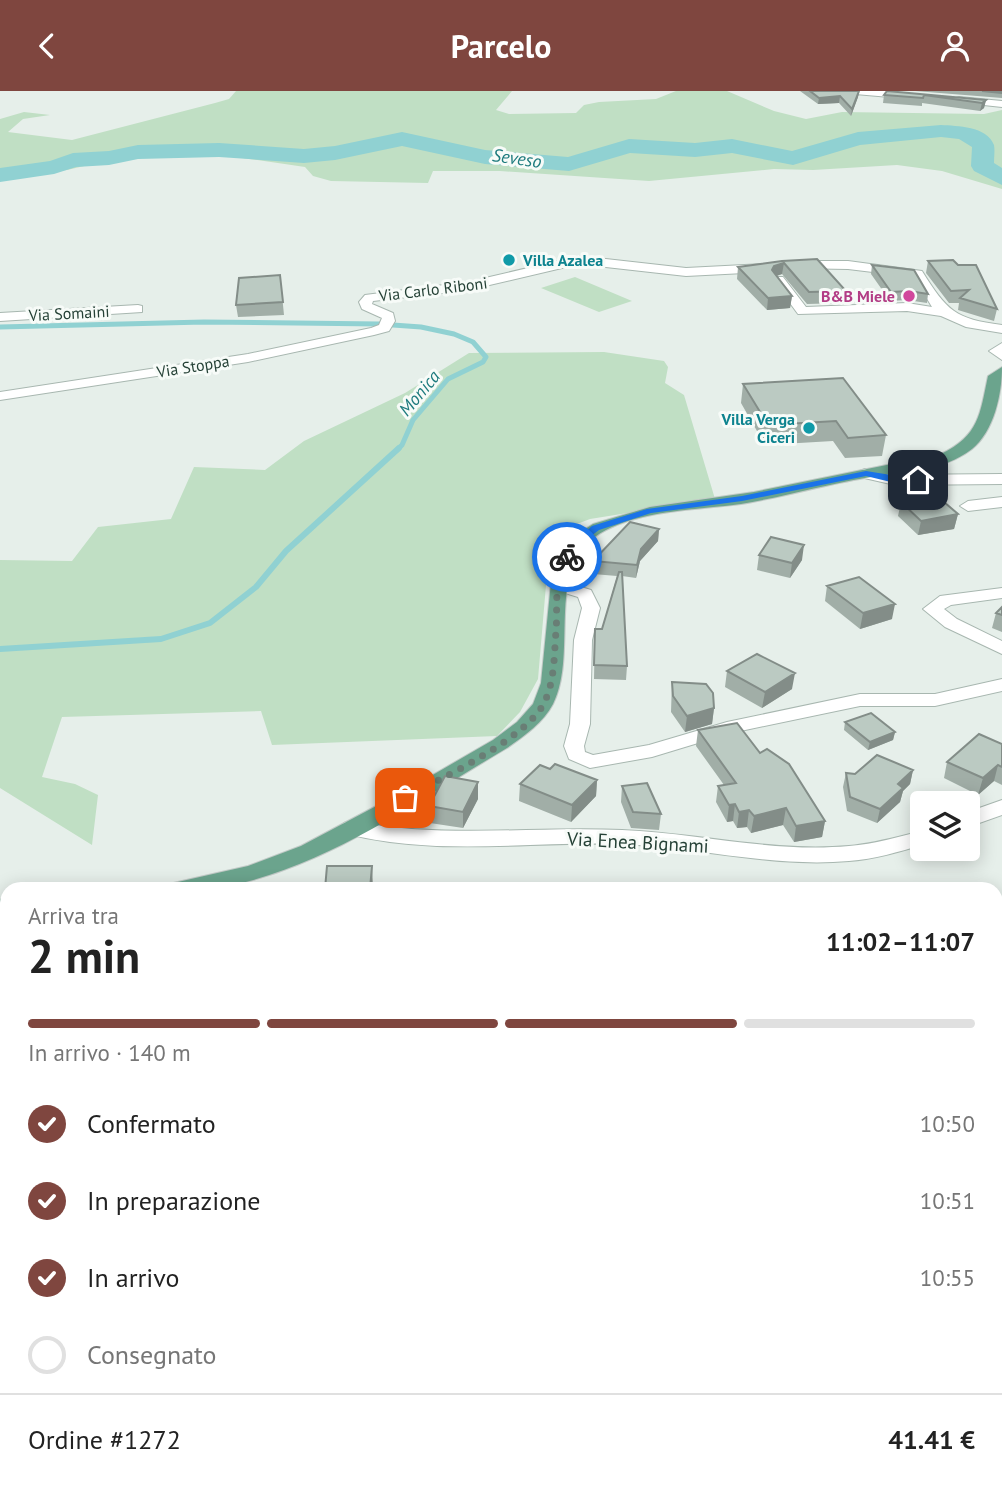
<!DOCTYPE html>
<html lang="it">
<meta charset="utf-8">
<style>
body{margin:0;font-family:"PT Sans",sans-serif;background:#f2f2f2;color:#222;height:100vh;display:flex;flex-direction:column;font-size:26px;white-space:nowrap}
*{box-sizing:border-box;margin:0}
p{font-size:23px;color:#767676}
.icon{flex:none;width:38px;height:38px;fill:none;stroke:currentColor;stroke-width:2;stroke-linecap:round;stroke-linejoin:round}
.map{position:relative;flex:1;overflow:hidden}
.details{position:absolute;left:0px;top:791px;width:1003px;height:616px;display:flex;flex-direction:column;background:#fff;border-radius:21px 21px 0 0;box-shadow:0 4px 18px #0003}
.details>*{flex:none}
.fabs{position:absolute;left:910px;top:700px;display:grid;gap:14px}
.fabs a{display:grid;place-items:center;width:70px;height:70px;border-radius:7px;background:#fff;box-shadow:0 4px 18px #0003;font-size:35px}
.pin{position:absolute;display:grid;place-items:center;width:60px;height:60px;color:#fff;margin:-30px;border-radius:14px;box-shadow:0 4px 10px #0006}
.courier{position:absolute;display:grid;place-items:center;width:70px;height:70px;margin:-35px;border:5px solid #1a73e8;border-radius:50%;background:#fff;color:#222;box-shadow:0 2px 9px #0007}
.overview em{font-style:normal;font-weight:700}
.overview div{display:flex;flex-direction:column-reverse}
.overview{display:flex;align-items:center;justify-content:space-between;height:119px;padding:0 28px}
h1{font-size:46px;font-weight:700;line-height:52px}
.bar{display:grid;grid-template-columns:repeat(4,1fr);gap:10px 7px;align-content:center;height:84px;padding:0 28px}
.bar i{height:9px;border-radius:5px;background:#e0e0e0}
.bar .on{background:#7f463f}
.bar p{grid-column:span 4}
.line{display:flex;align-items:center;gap:18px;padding:0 28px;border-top:2px solid #e0e0e0}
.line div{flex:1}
ol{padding:0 28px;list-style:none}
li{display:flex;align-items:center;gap:21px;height:77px}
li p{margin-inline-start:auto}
li .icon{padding:7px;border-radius:50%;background:#7f463f;color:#fff;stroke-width:4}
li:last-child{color:#767676}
li i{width:38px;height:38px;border:4px solid #e0e0e0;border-radius:50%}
header{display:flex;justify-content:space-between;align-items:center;height:91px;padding:0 28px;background:#7f463f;color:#fff;font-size:32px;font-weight:700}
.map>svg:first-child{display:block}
</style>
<header><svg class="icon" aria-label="back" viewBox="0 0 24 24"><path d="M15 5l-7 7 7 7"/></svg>Parcelo<svg class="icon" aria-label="person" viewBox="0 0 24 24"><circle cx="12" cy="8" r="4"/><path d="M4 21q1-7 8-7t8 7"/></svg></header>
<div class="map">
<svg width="1002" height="1407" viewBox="0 0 1002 1407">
<rect width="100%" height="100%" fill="#e6efea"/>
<path fill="#c0dfc4" d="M236,0H512L496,19L509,23L576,22L584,14L599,11L656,8L676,0H727L774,20L806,28L842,21L984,23L1002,19V98L942,80L897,74L813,79L774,78L649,90L500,80H433L428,92L331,90L313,85L305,76L229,65L131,64L67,79L0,86V28L24,21L50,24L23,28L8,41L72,49L215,12L229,8Z
M575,186L632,210L599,221L541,197Z
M604,261L664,270L668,276L665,292L684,304L715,408L590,428L556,441L549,459L538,588L520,621L497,645L272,654L261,620L62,626L42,686L75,693L98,704L92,754L0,697V469L72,470L98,436L171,428L194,376L265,379L304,350L405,302L469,262Z
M1002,861V1407H0V1166L7,1162V1400H996V865Z
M7,929V1042L0,1065V930Z"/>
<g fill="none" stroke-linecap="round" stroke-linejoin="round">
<path stroke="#90d1d2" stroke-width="3.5" d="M0,88L2,84"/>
<path stroke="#90d1d2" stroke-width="5" d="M0,236L204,231L379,233L421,236L454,243L473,251L486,266L483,271L448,288L413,329L402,354L397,359"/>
<path stroke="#90d1d2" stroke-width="6" d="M0,558L161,548L210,532L256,496L286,460L399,357"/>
<path stroke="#90d1d2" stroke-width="10" d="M0,1355L7,1357
M137,1400L147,1407"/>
<path fill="#90d1d2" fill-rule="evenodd" d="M941,34C957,35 987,35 994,54C995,59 994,67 994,72L1002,77V94L974,80L971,75L972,56L959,48L941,46L860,54L793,74L732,62L695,66L630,62L569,80L485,73L402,55L335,69L304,72L219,66L138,68L109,74L76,76L54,83L0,91V77L50,70L73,62L109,60L138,54L219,52L304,58L335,55L402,41L485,59L568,66L629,48L695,52L732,48L792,60L858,41Z"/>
<defs>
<path id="minor" d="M851,0H886L918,5L913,8L855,3Z
M959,6L1002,10V16L956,11V7Z
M579,165L686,177L764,173L770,177L764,181L686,185L579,173L468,199L373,210L372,213L393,222L395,230L389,240L374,244L248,271L0,309V301L248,263L371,237L379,234L382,227L362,218L359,211L365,204L468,191Z
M796,170H848L922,180C947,220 955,228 1002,234V242L966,236L941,225L907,220L798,223L773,189L775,186H783L806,216L907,212L932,216L914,186L848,178L792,177L790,174Z
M138,214L142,215V221L0,230V222Z
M1002,252V269L989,260Z
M865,378L895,384L1002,383V393L895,394L860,386L857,383L860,380Z
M1002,406V416L968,420L960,415L968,410Z
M558,489L591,499L600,517L592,549L590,633L584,655L585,661L593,664L649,654L727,631L860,603H935L1002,588V600L935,615H860L731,642L652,666L590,677L569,668L564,655L570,633L574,549L582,517L578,506L552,498L549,494Z
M1002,497V507L951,514L944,518L957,528L1002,550V563L945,536L923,518L940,505Z
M1002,709V724L968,736V721Z
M352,730C442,748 531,735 622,739C698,742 773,762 849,755C875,753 898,746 922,740V754C898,761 875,768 849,770C773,777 697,756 621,753C528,750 435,766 344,742L341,737L344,732Z"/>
<path id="major" d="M1002,276C1002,303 994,340 972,358C943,381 900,381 865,387C824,394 783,406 741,413C696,419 646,419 606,439C541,471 580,560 553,613C543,632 524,645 507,657C417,710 324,778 219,797C202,800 183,798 166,798L169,793L248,775L301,755L412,696L493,649L517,631L533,613L541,592L551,491L558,468L573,446L593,433L650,416L754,401L941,363C979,345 980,323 988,285Z
M7,807V823L0,824V808Z"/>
</defs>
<use href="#minor" stroke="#a8b7b0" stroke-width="2"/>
<use href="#major" stroke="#c2cac7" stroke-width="2"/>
<use href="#minor" fill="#fff" fill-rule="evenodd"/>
<use href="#major" fill="#6ba48d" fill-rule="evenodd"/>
</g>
<path fill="#a1aea7" d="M800,0H859L858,6L851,25L839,12L818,13Z
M887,0L986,9L984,17L980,20L922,12V15L883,12L884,4Z
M915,0H1002V7Z
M782,170L846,200L845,212L807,213L782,183L777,185L792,205L790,217L767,219L737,188L738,176Z
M928,170L997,218L994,230L958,219L959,212H949L926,182Z
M872,174L928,203L927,212L907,209L890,210L871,183Z
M280,184L284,224L238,226L236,214Z
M743,293L886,344L882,365L845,367L833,350L765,354L741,312Z
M901,411L958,423L954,438L918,444L898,425Z
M659,438L658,450L640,470L636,487L622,485L627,575L626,589L594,588L595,538H602L617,485L593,483V470Z
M759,464L802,469L790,487L757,479Z
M827,495L892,528L860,538L825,510Z
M1002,516V541L992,537L996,522Z
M727,580L792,598L762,617L725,596Z
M672,591L714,617L712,633L685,641L671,621Z
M845,631L895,641L893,649L868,659L844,639Z
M698,639L760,662L825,730L822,746L794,751L783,734L751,742L747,736L737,737L733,730L727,731L716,711L718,695L724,694L696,655Z
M1002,653V694L994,690L978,704L944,687L947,671Z
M913,679L910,693L903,700L900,711L877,732L847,720L843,696L846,682L855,683Z
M597,689L596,705L571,731L519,710L520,693Z
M622,695L661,723L659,739L631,737L621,711Z
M478,708L463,737L430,732L429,715Z"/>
<path fill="#838d88" d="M859,0L858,6L851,25L852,18Z
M840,5L839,12L818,13L819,7Z
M986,9L984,17L980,20L982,12Z
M784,172L782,183L772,186V179L774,175Z
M792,205L790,217L767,219L768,207Z
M958,423L954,438L918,444L921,430Z
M659,438L658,450L640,470L636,487L637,474L641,458Z
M804,454L802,469L790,487L792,472Z
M895,513L892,528L860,538L863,522Z
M795,582L792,598L762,617L765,601Z
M714,617L712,633L685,641L687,625Z
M895,641L893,649L868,659L870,651Z
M998,674L994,690L978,704L983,687Z
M913,679L910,693L903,700L900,711L877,732L880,718L898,693Z
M597,689L596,705L571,731L572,714Z
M478,691V708L463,737V721Z
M735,713L733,730L727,731L729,714Z
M786,717L783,734L751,742L754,725Z
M749,719L747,736L737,737L739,721Z
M825,730L822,746L794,751L796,735Z
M372,775L373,798H370Z"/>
<path fill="#bbcac2" stroke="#838d88" stroke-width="2" d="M810,0H859L852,18L840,5L819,7Z
M887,0L986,9L982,12L924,4L923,7L884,4Z
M982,0H1002V2Z
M817,168L846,200L809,201L784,172L774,175L772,179L792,205L768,207L738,176L782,170Z
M953,169L958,174H976L997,218L960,207L969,199L951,200L928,170Z
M872,174L914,179L928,203L909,200L891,201Z
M280,184L283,211L236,214L239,187Z
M843,287L886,344L848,347L836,330L768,334L743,293Z
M937,405L958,423L921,430L901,411Z
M630,431L659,438L641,458L637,474L593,470Z
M771,446L804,454L792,472L759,464Z
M619,481H622L627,575L594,574L595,538H602Z
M859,486L895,513L863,522L827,495Z
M1002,516V524L996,522Z
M757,563L795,582L765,601L727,580Z
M672,591L706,593L713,602L714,617L687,625L673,605Z
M871,622L895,641L870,651L845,631Z
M737,632L760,662L767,658L789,673L825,730L796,735L786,717L754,725L749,719L739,721L735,713L729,714L718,695L736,692L698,639Z
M979,643L1002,653V676L998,674L983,687L947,671Z
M877,664L913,679L898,693L903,697L880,718L850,706L846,682L855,683Z
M555,673L597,689L572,714L520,693L540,674L550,678Z
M445,685L478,691L463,721L429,715Z
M647,692L661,723L633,721L622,695Z
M327,775H372L370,798H325Z"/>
<path fill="#1a73e8" d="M866,380L922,389L918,392H895L866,385L742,410L651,422L599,439L578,455L570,468L562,466L572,452L592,435L647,418L742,405Z"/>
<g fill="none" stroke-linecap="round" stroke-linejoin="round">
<path stroke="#697e75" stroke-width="7" stroke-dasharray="0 12.6" d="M405,707C443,686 522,650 543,614C555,592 554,564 556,540C558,517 553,486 567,466"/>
</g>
<g fill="#0f9aa8" stroke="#f7fbf8" stroke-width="2.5">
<circle cx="509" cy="169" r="7"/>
<circle cx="809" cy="337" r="7"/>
</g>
<circle fill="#d1479c" stroke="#f7fbf8" stroke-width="2.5" cx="909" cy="205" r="7"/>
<g text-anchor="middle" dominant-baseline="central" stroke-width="6" stroke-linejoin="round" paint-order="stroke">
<g font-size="16" font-weight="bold" fill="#0d838f" stroke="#f7fbf8" text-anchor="start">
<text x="523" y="169">Villa Azalea</text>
<text x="795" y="328" text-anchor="end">Villa Verga<tspan x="795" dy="18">Ciceri</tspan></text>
</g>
<g font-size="16" fill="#254136" stroke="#f7fbf8">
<text transform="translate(433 198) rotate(-7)">Via Carlo Riboni</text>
<text transform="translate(69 222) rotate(-3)">Via Somaini</text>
<text transform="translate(193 275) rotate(-9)">Via Stoppa</text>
</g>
<g font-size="16" font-weight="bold" fill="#b23c85" stroke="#f7fbf8" text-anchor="end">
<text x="895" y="205">B&amp;B Miele</text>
</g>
<g font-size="18" font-style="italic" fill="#1e7b7e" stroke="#f7fbf8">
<text transform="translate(517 67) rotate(8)">Seveso</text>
<text transform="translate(419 302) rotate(-50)">Monica</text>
</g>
<g font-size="19" fill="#254136" stroke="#f7fbf8">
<text transform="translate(638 751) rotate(3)">Via Enea Bignami</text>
</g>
</g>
</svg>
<div class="fabs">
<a><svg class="icon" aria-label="layers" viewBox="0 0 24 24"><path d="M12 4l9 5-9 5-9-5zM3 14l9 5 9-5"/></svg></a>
</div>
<div class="pin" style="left:405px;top:707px;background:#ea580c"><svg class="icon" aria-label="bag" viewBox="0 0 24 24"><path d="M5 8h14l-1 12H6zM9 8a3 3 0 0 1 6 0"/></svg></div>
<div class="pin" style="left:918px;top:389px;background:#1f2937"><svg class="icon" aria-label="home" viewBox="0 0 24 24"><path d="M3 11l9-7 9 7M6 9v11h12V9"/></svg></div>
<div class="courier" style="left:567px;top:466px"><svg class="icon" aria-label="bike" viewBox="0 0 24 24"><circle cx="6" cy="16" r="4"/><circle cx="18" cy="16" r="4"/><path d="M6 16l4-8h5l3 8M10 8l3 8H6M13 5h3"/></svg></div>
<section class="details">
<div class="overview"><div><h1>2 min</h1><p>Arriva tra</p></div><em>11:02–11:07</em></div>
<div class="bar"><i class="on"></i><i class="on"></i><i class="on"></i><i></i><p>In arrivo · 140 m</p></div>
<ol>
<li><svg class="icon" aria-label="check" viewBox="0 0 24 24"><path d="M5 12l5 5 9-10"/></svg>Confermato<p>10:50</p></li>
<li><svg class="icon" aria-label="check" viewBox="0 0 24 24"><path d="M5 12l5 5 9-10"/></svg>In preparazione<p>10:51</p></li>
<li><svg class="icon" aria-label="check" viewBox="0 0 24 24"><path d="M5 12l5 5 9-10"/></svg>In arrivo<p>10:55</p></li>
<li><i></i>Consegnato</li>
</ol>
<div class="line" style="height:91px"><div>Ordine #1272</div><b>41.41 €</b></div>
</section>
</div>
